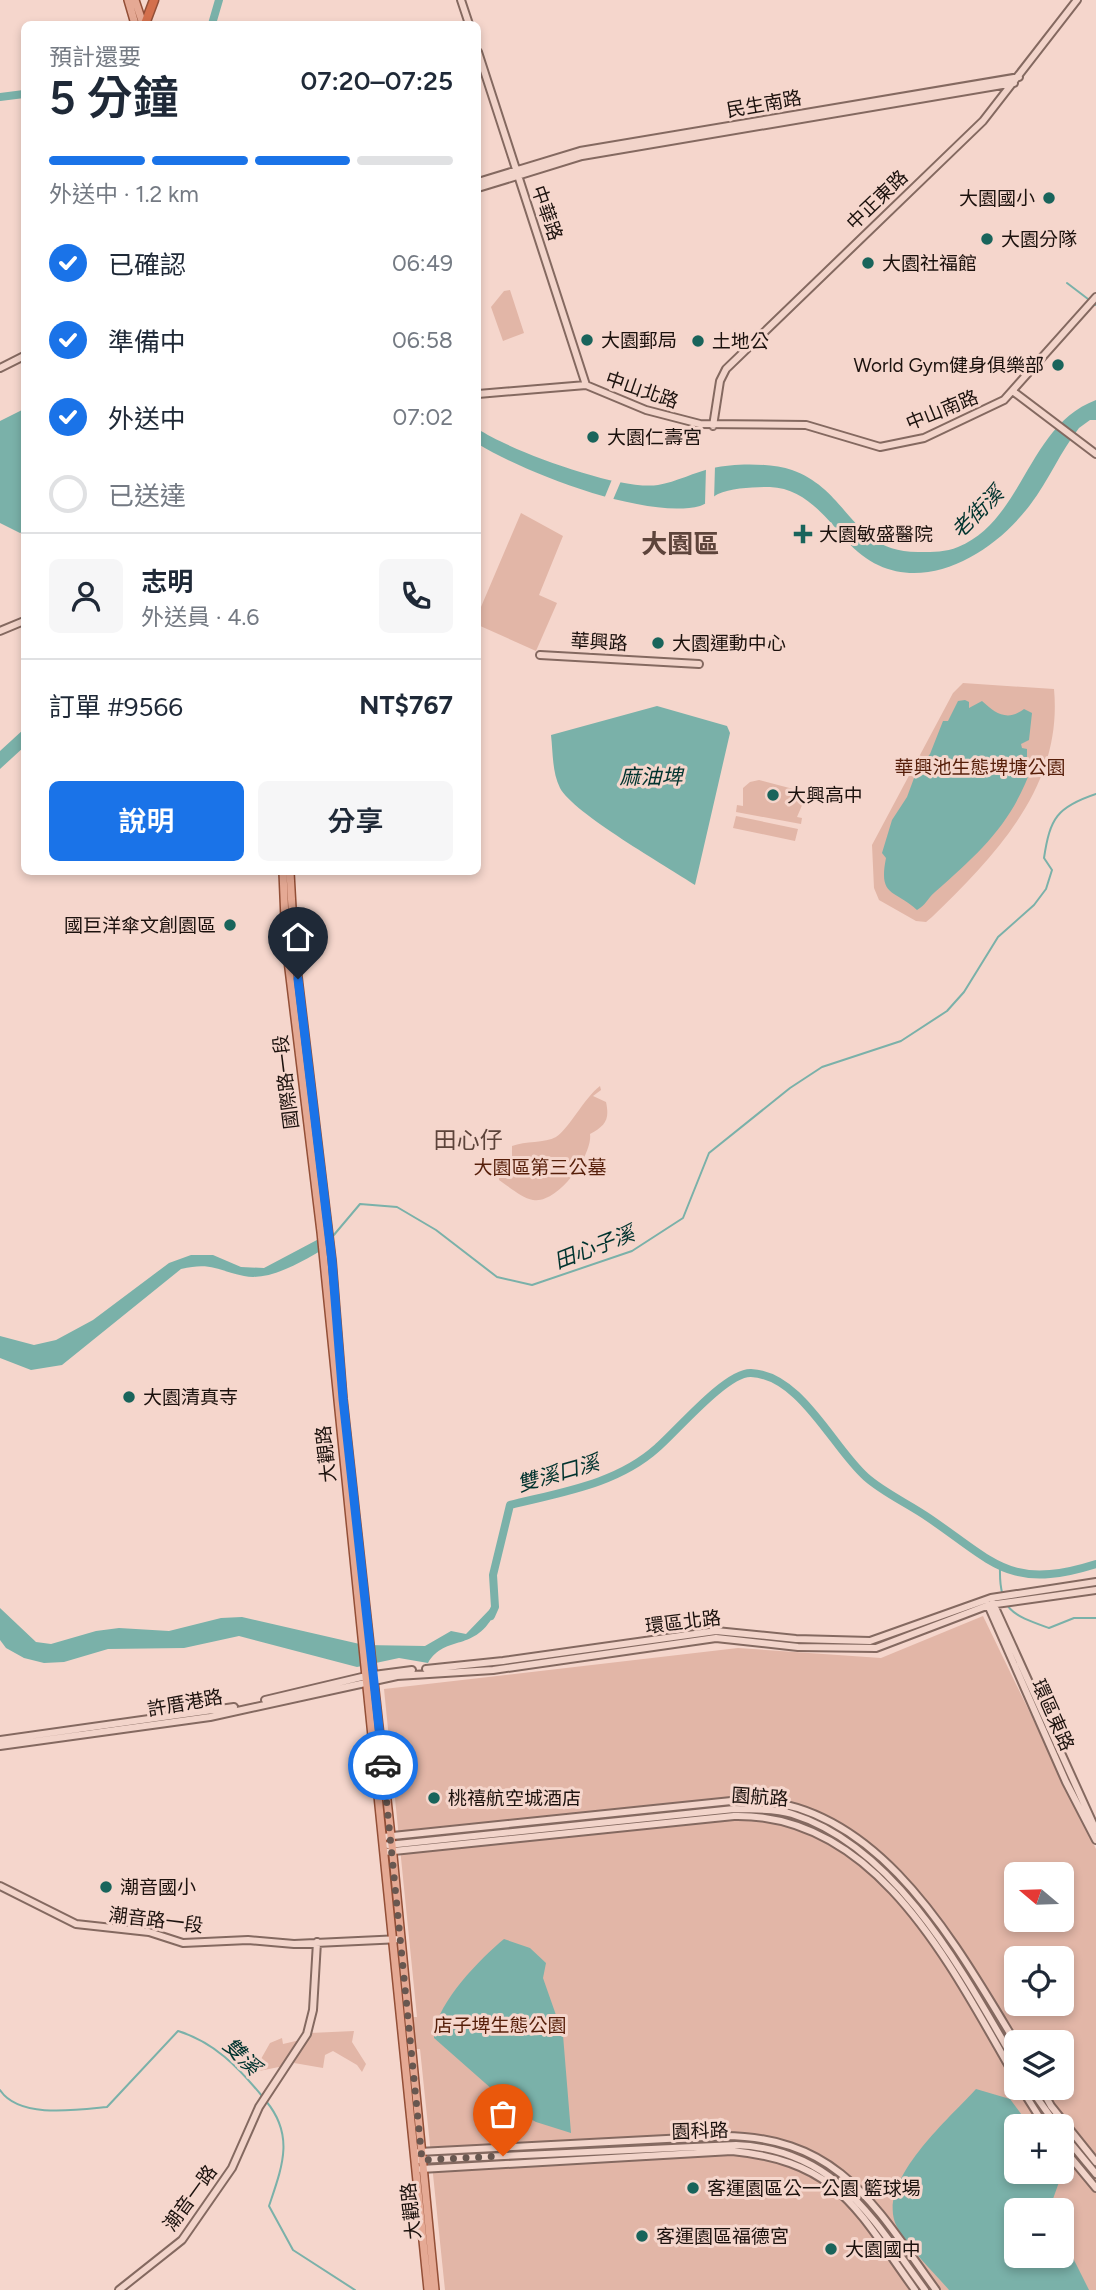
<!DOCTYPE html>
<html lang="zh-TW">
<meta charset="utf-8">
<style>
body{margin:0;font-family:Figtree,"Noto Sans TC",sans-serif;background:#f6f6f7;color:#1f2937;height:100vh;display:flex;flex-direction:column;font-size:26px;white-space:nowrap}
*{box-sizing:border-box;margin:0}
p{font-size:23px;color:#747a83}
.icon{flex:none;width:38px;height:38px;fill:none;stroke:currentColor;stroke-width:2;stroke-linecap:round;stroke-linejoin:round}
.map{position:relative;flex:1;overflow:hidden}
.details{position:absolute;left:21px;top:21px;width:460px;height:854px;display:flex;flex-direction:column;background:#fff;border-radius:10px;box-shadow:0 4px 10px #0003}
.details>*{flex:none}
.needle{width:46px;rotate:289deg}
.tools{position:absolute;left:1004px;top:1862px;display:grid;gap:14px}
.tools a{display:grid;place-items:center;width:70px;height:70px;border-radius:10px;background:#fff;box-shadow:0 4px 10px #0003;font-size:35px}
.pin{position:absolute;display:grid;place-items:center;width:60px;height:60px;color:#fff;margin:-72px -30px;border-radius:50% 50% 50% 0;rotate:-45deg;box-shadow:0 0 7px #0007}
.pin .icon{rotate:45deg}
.courier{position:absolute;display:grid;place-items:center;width:70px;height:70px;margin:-35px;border:5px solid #1a73e8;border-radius:50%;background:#fff;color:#222;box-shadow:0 2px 9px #0007}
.overview em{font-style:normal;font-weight:600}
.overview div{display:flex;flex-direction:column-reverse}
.overview{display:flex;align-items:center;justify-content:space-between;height:119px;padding:0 28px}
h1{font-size:46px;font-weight:600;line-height:52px}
.bar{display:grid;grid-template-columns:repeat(4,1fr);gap:10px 7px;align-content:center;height:84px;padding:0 28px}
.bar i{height:9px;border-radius:5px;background:#e0e1e3}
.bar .active{background:#1a73e8}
.bar p{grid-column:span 4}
.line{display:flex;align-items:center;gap:18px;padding:0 28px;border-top:2px solid #e0e1e3}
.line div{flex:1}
.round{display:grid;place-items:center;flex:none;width:74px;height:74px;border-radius:10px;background:#f6f6f7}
ol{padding:0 28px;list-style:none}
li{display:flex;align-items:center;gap:21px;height:77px}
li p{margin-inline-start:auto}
li .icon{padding:7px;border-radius:50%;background:#1a73e8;color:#fff;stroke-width:4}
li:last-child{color:#747a83}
li i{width:38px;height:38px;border:4px solid #e0e1e3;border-radius:50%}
.cta{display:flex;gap:14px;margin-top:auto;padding:14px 28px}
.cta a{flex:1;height:80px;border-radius:10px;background:#1a73e8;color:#fff;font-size:28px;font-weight:600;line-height:80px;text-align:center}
.cta a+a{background:#f6f6f7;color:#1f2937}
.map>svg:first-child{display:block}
</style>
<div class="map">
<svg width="1096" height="2290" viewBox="0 0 1096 2290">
<rect width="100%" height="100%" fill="#f5d6cc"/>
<path fill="#e2b6a7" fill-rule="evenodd" d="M510,290L524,333L503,341L491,307L504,291Z
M521,513L563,536L539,595L557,603L536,651L478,625V614Z
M963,683L1054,689C1063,786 996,855 932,917L926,922L916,921L879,900L874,888L872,845L953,693Z
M759,780L797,790L803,803L797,817L802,818L801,824L736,812L737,805L743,806V788L750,782Z
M736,816L798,829L795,841L733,828Z
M600,1086L601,1090L593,1096L606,1102C610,1120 605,1126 590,1134C593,1155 557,1205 533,1200C522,1198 508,1186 499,1180L498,1164L512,1157V1146C525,1141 545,1143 556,1137C569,1129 584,1098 600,1086Z
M983,1616L1096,1849V2290H445L420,2049H416L413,2017H417L384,1689L738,1648L881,1658ZM1017,1874H1062V1920H1017ZM1017,1958H1062V2004H1017ZM1017,2042H1062V2088H1017ZM1017,2126H1062V2172H1017ZM1017,2210H1062V2256H1017Z
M354,2031L352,2042L366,2064L362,2072L357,2065L333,2051L325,2055L323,2068L294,2063L310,2033Z
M282,2038L283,2044L300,2040L284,2066L259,2071L257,2066L270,2043Z"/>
<path fill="#7ab1a9" d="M1096,400V420H1090L1079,428C1060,452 1049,480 1030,505C987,562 903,606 846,540C826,517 804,488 770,487C755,487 731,488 718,494C712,497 707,504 700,506C646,520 525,473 478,444V429C511,451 620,491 658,485C676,482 695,472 713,468C735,463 771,463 792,470C851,491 851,554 921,552C933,552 946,552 958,547C1024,520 1027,426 1096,400Z
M24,409V531L20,533L0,523V421Z
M965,700L969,702V708L982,701C995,713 1007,722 1024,709L1032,713L1029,740L1021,744L1022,748L1027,749V764H1033C1012,824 981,851 935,892C927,899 926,905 917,910C895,889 878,898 886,858L882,853L892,820L907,797L917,770L930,754L943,721H948L958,701Z
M657,706L727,726L730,733L695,885C668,867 573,813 560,788C552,772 553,752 551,735Z
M24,729V747L0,769V751Z
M332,1232L334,1243C309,1257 273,1282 244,1276C216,1270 211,1262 181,1269L62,1365L31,1370L0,1358V1336L34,1345L56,1340L93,1320L169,1263L191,1255H213L241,1267L264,1268Z
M492,1607L496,1611C475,1654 446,1633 428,1663L399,1658L357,1667L239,1636L184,1648L108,1649L64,1662L44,1663L24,1658L6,1648L0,1640V1608L36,1642L51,1644L96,1631L119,1628L169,1631L221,1618L242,1617L364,1645L425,1646L451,1631L466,1634Z
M504,1939L530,1948L546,1963L543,1978L563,2035L571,2133L536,2122L518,2112L434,2038C434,2005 480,1959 504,1939Z
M976,2089L1010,2099L1030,2126H1017V2172L1063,2171L1049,2210H1017V2256H1062V2236L1089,2290H949C933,2271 909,2249 897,2227C874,2183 949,2119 976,2089Z"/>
<path fill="#f5d6cc" d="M715,466L714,501L705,504L706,468Z
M613,477L621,481L612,502L604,499Z"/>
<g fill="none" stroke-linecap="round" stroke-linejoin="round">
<path stroke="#7ab1a9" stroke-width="2" d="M1067,283L1088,299
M1094,304L1096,305
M333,1236L360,1204L397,1207L436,1230L497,1277L532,1285L632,1251L683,1218L709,1153L790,1088L822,1067L901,1041L947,1011L964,992L998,937L1034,905L1046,889L1052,870L1044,858C1050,818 1057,807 1096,794
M1000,1569C999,1611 1013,1615 1049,1628L1074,1618H1096
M0,2090C19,2119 77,2110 107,2107L178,2031C214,2042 238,2067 262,2096
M266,2101C295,2136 282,2167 269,2206L293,2250L355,2290"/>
<path stroke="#7ab1a9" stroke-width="8" d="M212,24L219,0
M0,97L24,94
M491,1616L495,1607L493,1575L510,1505C562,1492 617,1484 657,1448C677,1431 726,1372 751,1373C801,1375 833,1448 866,1477C884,1493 909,1504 929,1518C995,1563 1010,1591 1096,1564"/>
<defs>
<path id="secondary" d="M461,0L469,24
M478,52L586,385
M478,182L580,151L1019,77
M478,188L582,156L1014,83
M0,368L24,356
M1014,392L1096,454
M478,394L586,385L646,410L700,424L806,425L880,447L924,438L1004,400L1096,297
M713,426L720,381L726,369L983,121L1077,0
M0,631L24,621
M540,655L699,664
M993,1603L1096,1830
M988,1605L1066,1782L1096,1840
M426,1669L503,1661L716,1631L796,1639L870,1641L991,1598L1096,1582
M265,1700L366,1676L412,1670
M0,1740L234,1707
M0,1746L210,1717L397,1676L493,1670L716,1638L798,1647L876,1648L989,1605L1096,1590
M383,1837L741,1800C877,1797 956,1945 1017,2045
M388,1845L734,1809C753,1810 774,1808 792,1814C898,1847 965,1976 1017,2065
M384,1852L734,1816C880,1813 954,1973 1017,2080
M0,1886L76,1924L149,1932L183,1943L248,1940L294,1944L401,1939
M1021,2088L1045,2126
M1030,2088L1057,2126
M1041,2088L1051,2106L1096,2162
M1062,2133L1096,2174
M1062,2147L1096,2188
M419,2152L724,2136C840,2137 875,2206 936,2290
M418,2160L736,2145C835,2149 872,2218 925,2290
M421,2169L732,2151C839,2162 857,2210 915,2290
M119,2290L182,2240L232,2168L259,2107L307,2034L313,2010L317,1942"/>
<path id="primary" d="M128,0L135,24
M135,0L143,24
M283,872L286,944L321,1232L428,2290
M290,872L294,944L332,1261L343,1399L392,1845L435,2290"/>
<path id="highway" d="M145,24L154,0"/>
</defs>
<use href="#secondary" stroke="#846960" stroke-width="10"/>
<use href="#primary" stroke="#934f37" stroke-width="10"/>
<use href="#highway" stroke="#934f37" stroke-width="11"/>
<use href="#secondary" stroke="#f2d4ca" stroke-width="6"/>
<use href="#primary" stroke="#e5a994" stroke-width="7"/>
<use href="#highway" stroke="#d3704d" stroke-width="8"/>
</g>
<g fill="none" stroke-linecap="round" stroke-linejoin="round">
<path stroke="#685750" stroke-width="7" stroke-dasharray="0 12.6" d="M383,1765L422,2160L503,2156"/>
<path stroke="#1a73e8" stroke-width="9" d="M298,979L332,1261L343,1399L383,1765"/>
</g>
<g fill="#19645b" stroke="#f5d6cc" stroke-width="2.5">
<circle cx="1049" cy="198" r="7"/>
<circle cx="987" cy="239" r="7"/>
<circle cx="868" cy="263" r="7"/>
<circle cx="587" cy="340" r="7"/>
<circle cx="698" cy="341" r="7"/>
<circle cx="1058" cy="365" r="7"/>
<circle cx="593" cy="437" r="7"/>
<path d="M799.5 523.5h7v7h7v7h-7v7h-7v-7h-7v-7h7z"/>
<circle cx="658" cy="643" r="7"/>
<circle cx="773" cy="795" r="7"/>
<circle cx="230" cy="925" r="7"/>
<circle cx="129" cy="1397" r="7"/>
<circle cx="434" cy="1798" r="7"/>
<circle cx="106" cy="1887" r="7"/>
<circle cx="693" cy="2188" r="7"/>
<circle cx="642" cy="2236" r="7"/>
<circle cx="831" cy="2249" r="7"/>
</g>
<g text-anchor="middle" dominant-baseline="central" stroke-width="6" stroke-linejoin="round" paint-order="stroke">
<g font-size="19" fill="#1c120e" stroke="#f5d6cc">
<text transform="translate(764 104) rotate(-10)">民生南路</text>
<text transform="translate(877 200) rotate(-44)">中正東路</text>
<text transform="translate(547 213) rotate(71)">中華路</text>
<text transform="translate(642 390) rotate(19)">中山北路</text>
<text transform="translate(942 410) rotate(-22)">中山南路</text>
<text transform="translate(599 642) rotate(3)">華興路</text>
<text transform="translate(286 1082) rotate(-97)">國際路一段</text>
<text transform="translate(326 1454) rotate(-96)">大觀路</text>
<text transform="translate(683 1622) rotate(-7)">環區北路</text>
<text transform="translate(185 1703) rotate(-10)">許厝港路</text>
<text transform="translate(1053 1715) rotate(66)">環區東路</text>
<text transform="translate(760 1797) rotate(4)">園航路</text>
<text transform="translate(156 1920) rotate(7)">潮音路一段</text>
<text transform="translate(700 2131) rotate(-2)">園科路</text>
<text transform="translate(190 2198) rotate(-54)">潮音一路</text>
<text transform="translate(411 2211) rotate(-96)">大觀路</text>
</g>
<g font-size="19" fill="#1c120e" stroke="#f5d6cc" text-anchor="start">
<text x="1035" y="198" text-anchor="end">大園國小</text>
<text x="1001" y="239">大園分隊</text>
<text x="882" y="263">大園社福館</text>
<text x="601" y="340">大園郵局</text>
<text x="712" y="341">土地公</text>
<text x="1044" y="365" text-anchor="end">World Gym健身俱樂部</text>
<text x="607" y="437">大園仁壽宮</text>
<text x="819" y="534">大園敏盛醫院</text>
<text x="672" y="643">大園運動中心</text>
<text x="787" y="795">大興高中</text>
<text x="216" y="925" text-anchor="end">國巨洋傘文創園區</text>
<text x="143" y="1397">大園清真寺</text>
<text x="448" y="1798">桃禧航空城酒店</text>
<text x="120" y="1887">潮音國小</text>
<text x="707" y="2188">客運園區公一公園 籃球場</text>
<text x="656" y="2236">客運園區福德宮</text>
<text x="845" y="2249">大園國中</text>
</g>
<g font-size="19" fill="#561e09" stroke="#f5d6cc">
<text x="980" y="767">華興池生態埤塘公園</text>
<text x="540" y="1167">大園區第三公墓</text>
<text x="500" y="2025">店子埤生態公園</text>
</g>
<g font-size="21" font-style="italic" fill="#00332e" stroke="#f5d6cc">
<text transform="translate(977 512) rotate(-45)">老街溪</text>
<text x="651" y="776">麻油埤</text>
<text transform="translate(594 1247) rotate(-21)">田心子溪</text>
<text transform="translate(558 1473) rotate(-16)">雙溪口溪</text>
<text transform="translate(242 2056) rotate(44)">雙溪</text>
</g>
<g font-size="23" fill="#5d443b" stroke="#f5d6cc">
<text x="468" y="1140">田心仔</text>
</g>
<g font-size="26" font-weight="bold" fill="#5d443b" stroke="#f5d6cc">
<text x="680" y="544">大園區</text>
</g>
</g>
</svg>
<div class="tools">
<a><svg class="needle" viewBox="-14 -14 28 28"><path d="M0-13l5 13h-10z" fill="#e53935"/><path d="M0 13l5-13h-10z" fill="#747a83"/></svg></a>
<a><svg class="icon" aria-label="locate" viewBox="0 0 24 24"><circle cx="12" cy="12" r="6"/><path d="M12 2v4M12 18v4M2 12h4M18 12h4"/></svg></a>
<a><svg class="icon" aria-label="layers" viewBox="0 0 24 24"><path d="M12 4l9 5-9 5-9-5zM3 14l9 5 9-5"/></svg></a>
<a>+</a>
<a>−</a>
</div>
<div class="pin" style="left:503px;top:2156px;background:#ea580c"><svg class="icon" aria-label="bag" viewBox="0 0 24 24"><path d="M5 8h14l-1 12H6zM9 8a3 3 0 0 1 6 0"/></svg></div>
<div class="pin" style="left:298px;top:979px;background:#1f2937"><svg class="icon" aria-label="home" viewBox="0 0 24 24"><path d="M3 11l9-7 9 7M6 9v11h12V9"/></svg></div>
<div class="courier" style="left:383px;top:1765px"><svg class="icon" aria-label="car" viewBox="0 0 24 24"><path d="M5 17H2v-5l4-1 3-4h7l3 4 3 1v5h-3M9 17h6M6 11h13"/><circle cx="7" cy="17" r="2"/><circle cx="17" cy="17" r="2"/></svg></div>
<section class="details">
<div class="overview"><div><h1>5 分鐘</h1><p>預計還要</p></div><em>07:20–07:25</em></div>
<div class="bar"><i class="active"></i><i class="active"></i><i class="active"></i><i></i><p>外送中 · 1.2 km</p></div>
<ol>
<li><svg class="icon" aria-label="check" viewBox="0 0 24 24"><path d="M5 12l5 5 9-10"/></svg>已確認<p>06:49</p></li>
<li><svg class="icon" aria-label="check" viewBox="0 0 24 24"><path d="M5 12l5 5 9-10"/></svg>準備中<p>06:58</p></li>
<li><svg class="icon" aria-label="check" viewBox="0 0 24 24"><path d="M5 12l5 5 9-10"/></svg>外送中<p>07:02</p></li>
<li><i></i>已送達</li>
</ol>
<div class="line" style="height:126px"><a class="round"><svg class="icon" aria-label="person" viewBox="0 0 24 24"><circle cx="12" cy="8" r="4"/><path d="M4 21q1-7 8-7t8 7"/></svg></a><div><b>志明</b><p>外送員 · 4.6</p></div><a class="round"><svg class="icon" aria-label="phone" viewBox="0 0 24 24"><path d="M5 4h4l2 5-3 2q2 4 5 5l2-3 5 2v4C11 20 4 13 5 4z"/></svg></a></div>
<div class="line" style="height:91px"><div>訂單 #9566</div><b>NT$767</b></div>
<div class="cta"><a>說明</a><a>分享</a></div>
</section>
</div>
